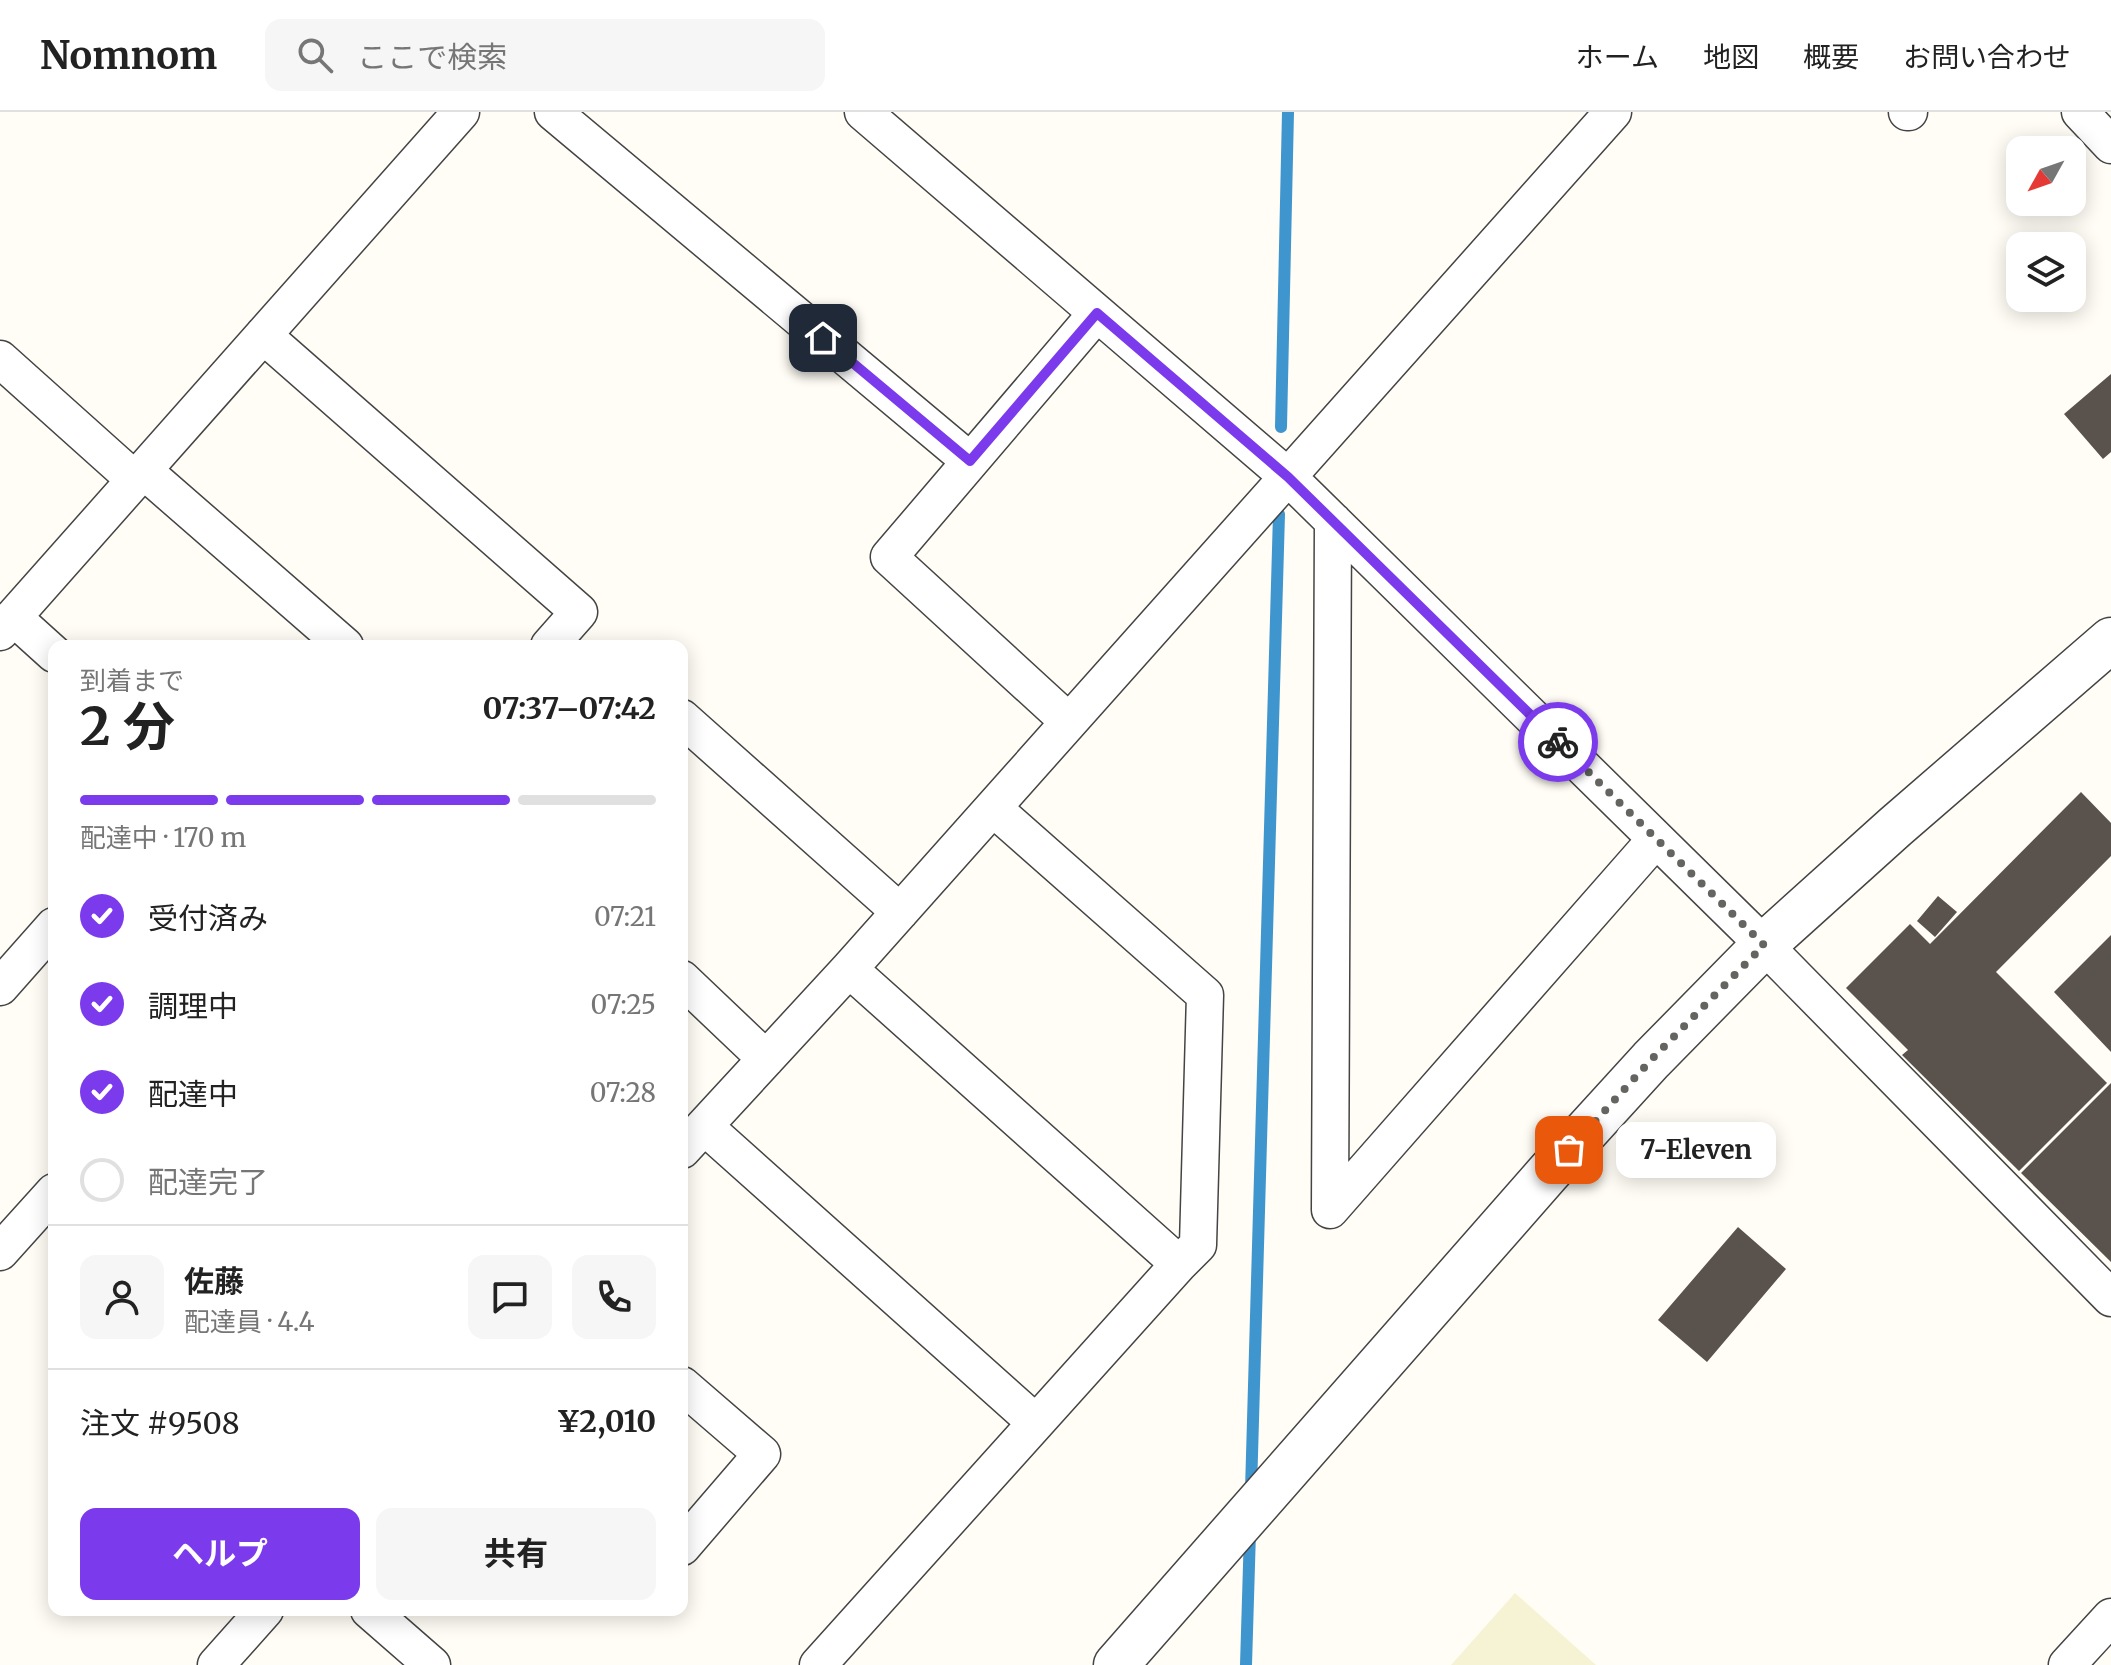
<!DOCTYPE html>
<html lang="ja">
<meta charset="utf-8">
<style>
body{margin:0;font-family:Merriweather,"Noto Sans JP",serif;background:#f6f6f6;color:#222;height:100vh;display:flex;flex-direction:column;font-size:30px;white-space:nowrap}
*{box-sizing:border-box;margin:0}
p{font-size:26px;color:#767676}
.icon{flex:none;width:44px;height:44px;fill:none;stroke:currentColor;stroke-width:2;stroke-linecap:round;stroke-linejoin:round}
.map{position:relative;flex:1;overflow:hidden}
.side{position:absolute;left:48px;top:528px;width:640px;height:976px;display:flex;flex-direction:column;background:#fff;border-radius:16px;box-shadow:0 4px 20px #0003}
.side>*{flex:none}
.needle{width:52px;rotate:230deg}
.buttons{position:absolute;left:2006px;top:24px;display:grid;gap:16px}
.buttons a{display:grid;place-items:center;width:80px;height:80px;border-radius:16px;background:#fff;box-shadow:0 4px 20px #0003;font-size:40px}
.pin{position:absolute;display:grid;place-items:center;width:68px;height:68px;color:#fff;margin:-34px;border-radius:16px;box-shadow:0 4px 12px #0006}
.courier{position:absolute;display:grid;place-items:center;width:80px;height:80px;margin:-40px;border:6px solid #7c3aed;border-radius:50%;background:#fff;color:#222;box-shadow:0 2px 10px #0007}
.bubble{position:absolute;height:56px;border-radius:16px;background:#fff;box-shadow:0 4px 20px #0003;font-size:26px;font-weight:700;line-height:56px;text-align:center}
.overview em{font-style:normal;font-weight:700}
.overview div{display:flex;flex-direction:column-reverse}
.overview{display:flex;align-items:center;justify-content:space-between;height:136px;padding:0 32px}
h1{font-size:52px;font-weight:700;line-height:60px}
.bar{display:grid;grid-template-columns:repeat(4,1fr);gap:12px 8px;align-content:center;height:96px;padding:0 32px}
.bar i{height:10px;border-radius:6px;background:#e0e0e0}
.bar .current{background:#7c3aed}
.bar p{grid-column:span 4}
.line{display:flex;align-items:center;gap:20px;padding:0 32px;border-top:2px solid #e0e0e0}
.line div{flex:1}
.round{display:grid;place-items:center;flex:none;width:84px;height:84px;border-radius:16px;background:#f6f6f6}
ol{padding:0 32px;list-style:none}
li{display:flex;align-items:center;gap:24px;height:88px}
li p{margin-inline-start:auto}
li .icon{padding:8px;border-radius:50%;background:#7c3aed;color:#fff;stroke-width:4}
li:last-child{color:#767676}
li i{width:44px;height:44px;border:4px solid #e0e0e0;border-radius:50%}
.button{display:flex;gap:16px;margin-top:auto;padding:16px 32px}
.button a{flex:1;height:92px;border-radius:16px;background:#7c3aed;color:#fff;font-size:32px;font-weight:700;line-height:92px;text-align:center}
.button a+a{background:#f6f6f6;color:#222}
header{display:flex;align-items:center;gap:48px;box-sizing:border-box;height:112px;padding:0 40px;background:#fff;border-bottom:2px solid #e0e0e0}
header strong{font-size:38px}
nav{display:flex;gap:44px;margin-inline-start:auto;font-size:28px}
.search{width:560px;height:72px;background:#f6f6f6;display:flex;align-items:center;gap:20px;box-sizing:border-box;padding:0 28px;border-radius:16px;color:#767676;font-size:30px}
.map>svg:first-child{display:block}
</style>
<header>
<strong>Nomnom</strong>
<div class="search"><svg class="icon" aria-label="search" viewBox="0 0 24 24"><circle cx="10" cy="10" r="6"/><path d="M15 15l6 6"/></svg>ここで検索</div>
<nav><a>ホーム</a><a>地図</a><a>概要</a><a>お問い合わせ</a></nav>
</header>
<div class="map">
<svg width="2111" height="1553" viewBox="0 0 2111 1553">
<rect width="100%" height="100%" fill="#fffdf5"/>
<path fill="#f6f3d4" d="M1515,1481L1596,1553H1451Z"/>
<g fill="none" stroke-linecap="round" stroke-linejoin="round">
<path stroke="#3f96cf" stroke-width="12" d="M1281,315L1288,0
M1251,1378L1279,402
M1246,1553L1250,1420"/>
</g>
<path fill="#5a524d" d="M2111,262V340L2103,347L2064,302Z
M2081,680L2111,711V744L1996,860L2107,971L2019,1059L1902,943L1908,938L1846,876L1910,812L1930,832Z
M1938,784L1957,800L1935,825L1917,809Z
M2111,823V940L2054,880Z
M2111,971V1150L2021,1061Z
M1738,1115L1786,1157L1707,1250L1658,1208Z"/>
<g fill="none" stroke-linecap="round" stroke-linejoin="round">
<defs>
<path id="minor" d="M553,0L970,349
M863,0L1288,365L1764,833L2111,1186
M1907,0H1909
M2080,0L2111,33
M263,223L579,500L549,534
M0,247L135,368
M143,358L345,534
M1333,409L1330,1098L1656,727
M13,505L54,542
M0,520L461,0
M682,606L900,800
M1069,610L889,445L1097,201
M993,696L1205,883L1198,1133L1179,1152
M682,867L766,947
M0,875L54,814
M704,1014L1036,1311
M682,1038L849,857L1613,0
M0,1140L54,1080
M682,1273L762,1342L682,1435
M369,1498L432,1553
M216,1553L265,1498
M818,1553L1179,1152L849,857
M2067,1553L2111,1505"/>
<path id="tertiary" d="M1116,1553L1548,1061L1651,948L1764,833L1895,715L2111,528"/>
</defs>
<use href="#minor" stroke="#444" stroke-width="39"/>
<use href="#tertiary" stroke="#444" stroke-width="47"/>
<use href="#minor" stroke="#fff" stroke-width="36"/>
<use href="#tertiary" stroke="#fff" stroke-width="44"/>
</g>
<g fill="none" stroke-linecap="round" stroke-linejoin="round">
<path stroke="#646461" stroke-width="8" stroke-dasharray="0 14.4" d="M1558,630L1764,833L1651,948L1569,1038"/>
<path stroke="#7c3aed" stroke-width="10" d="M823,226L970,349L1097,201L1288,365L1558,630"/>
</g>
</svg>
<div class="buttons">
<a><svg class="needle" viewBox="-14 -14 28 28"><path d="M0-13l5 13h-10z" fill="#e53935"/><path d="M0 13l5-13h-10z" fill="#767676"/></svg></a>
<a><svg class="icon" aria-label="layers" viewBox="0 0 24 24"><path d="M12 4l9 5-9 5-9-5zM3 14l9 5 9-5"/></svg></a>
</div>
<div class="pin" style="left:1569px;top:1038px;background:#ea580c"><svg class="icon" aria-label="bag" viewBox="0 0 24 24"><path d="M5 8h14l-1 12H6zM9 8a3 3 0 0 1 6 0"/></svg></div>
<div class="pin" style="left:823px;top:226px;background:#1f2937"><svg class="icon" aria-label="home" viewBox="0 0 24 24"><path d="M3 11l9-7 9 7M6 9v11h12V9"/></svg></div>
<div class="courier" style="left:1558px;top:630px"><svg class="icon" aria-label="bike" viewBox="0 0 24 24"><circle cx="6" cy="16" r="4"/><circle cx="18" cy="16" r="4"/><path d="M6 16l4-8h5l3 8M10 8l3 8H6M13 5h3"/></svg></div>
<div class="bubble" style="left:1616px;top:1010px;width:160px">7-Eleven</div>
<section class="side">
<div class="overview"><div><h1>2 分</h1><p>到着まで</p></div><em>07:37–07:42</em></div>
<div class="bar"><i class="current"></i><i class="current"></i><i class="current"></i><i></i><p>配達中 · 170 m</p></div>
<ol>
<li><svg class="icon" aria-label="check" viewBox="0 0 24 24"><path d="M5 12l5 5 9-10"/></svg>受付済み<p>07:21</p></li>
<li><svg class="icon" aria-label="check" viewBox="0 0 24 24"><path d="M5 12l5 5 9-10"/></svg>調理中<p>07:25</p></li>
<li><svg class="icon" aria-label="check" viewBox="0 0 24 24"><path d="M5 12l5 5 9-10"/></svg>配達中<p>07:28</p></li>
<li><i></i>配達完了</li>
</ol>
<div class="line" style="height:144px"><a class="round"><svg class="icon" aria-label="person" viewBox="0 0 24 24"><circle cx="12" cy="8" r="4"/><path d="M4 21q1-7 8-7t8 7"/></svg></a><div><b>佐藤</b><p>配達員 · 4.4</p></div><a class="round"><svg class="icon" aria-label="chat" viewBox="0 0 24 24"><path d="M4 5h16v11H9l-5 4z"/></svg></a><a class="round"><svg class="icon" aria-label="phone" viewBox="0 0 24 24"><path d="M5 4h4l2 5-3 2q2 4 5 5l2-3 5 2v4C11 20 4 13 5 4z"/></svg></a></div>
<div class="line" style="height:104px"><div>注文 #9508</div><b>¥2,010</b></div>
<div class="button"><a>ヘルプ</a><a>共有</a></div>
</section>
</div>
